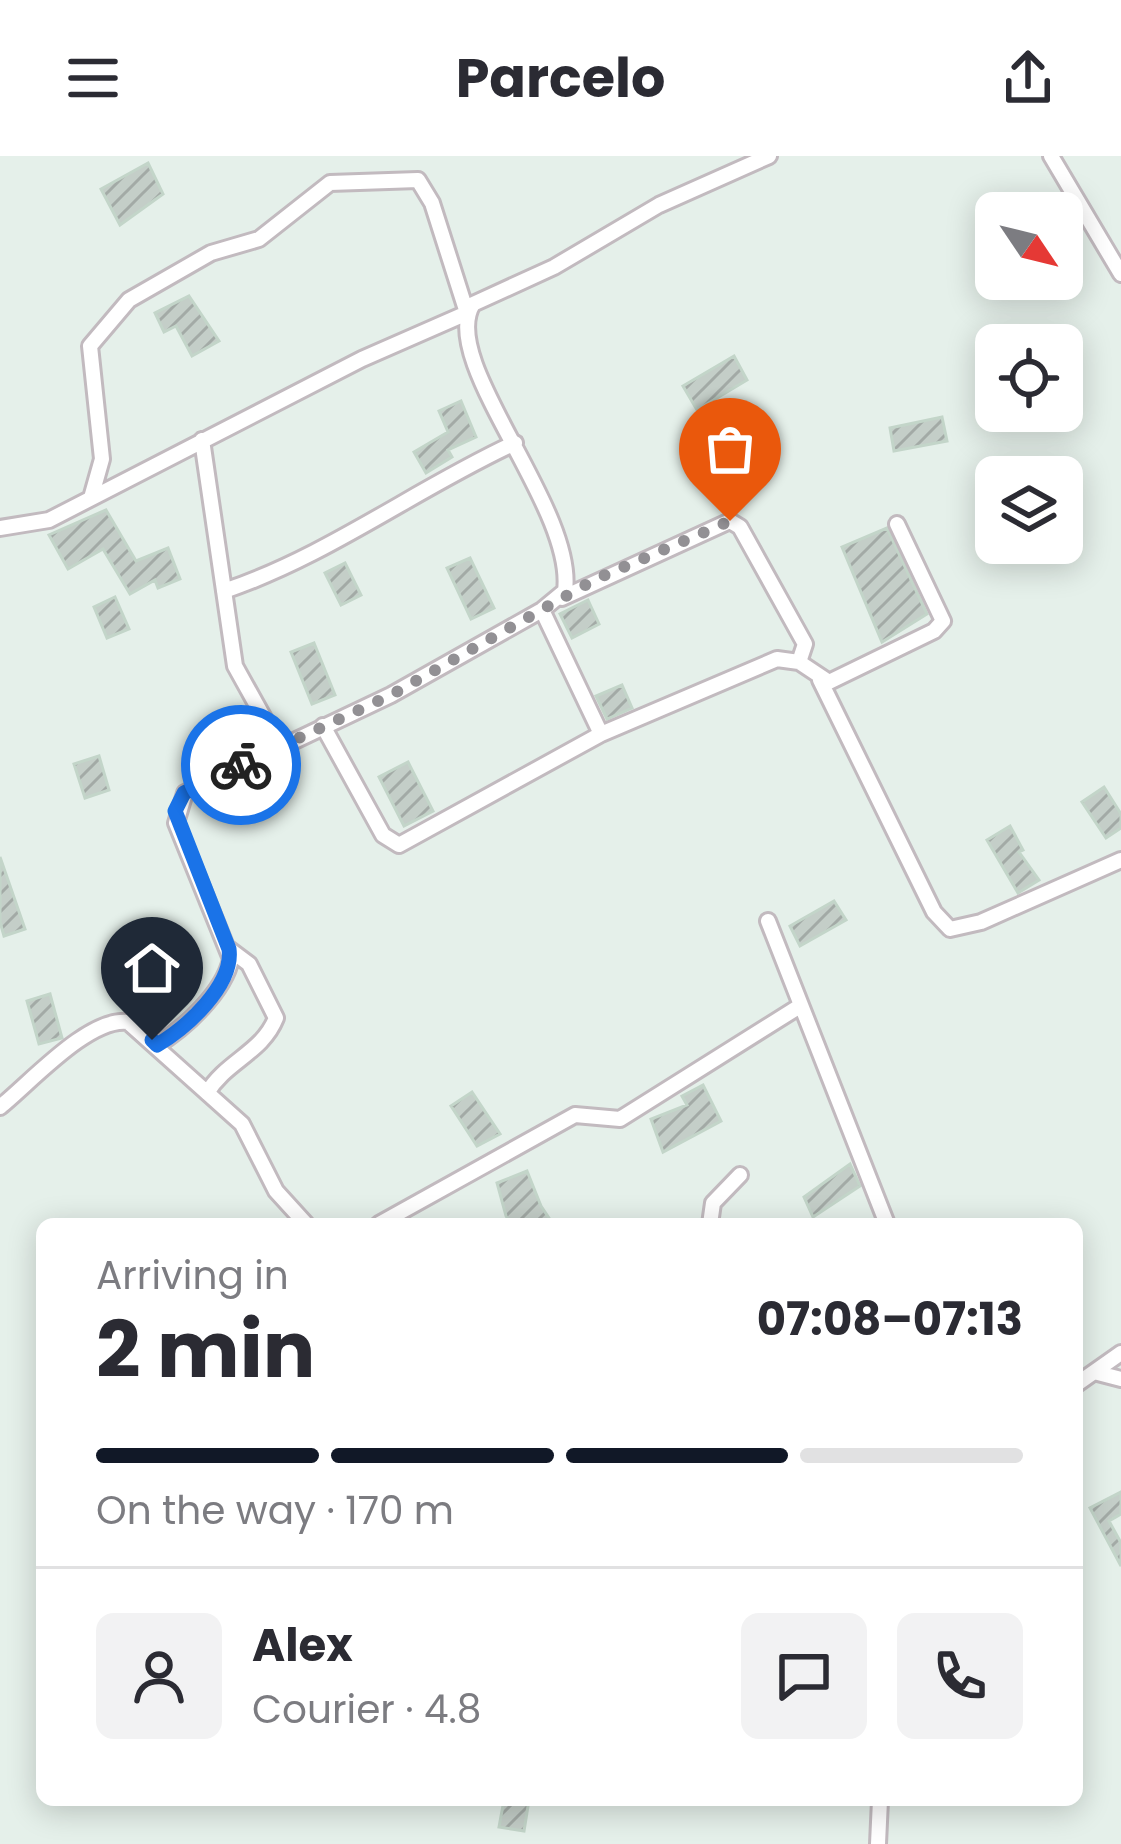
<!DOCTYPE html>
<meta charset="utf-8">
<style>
body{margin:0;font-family:Poppins,sans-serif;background:#f2f2f3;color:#2b2b33;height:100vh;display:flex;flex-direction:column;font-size:45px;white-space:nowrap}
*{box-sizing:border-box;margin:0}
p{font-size:39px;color:#7c7c81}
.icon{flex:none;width:66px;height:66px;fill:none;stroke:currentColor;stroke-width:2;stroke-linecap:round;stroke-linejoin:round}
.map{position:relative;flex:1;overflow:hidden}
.side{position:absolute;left:36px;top:1062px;width:1047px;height:588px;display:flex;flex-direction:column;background:#fff;border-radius:18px;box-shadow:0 6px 30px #0003}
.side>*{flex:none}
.needle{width:78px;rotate:125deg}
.controls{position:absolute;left:975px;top:36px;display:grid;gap:24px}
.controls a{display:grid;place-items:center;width:108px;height:108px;border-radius:18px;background:#fff;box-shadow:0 6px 30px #0003;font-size:60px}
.pin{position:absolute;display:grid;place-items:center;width:102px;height:102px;color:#fff;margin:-123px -51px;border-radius:50% 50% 50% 0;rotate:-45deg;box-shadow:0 0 12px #0007}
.pin .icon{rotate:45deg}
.courier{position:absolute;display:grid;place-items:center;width:120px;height:120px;margin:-60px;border:9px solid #1a73e8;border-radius:50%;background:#fff;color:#222;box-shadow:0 3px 15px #0007}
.head em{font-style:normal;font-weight:700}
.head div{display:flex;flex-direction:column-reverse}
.head{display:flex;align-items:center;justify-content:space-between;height:204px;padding:0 60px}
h1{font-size:78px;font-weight:700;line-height:90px}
.bar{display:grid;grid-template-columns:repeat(4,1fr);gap:18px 12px;align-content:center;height:144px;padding:0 60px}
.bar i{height:15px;border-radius:9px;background:#e1e1e2}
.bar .on{background:#111827}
.bar p{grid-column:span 4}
.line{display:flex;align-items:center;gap:30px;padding:0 60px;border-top:3px solid #e1e1e2}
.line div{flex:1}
.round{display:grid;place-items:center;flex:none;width:126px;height:126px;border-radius:18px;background:#f2f2f3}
header{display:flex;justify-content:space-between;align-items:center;height:156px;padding:0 60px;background:#fff;font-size:54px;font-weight:700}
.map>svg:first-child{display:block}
</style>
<header><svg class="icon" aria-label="menu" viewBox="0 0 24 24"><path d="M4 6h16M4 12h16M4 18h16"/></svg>Parcelo<svg class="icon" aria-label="share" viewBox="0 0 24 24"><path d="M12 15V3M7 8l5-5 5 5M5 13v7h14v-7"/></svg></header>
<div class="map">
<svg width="1121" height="1688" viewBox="0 0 1121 1688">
<defs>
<pattern id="building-hatch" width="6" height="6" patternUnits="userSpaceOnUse" patternTransform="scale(3)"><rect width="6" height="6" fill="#c4cec8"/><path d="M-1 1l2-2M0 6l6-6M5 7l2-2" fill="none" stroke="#a3aaa6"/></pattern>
</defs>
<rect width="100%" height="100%" fill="#e5f0ea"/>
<path fill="url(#building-hatch)" stroke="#c3d5c9" stroke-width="3" d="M148,7L163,38L120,69L101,33Z
M189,140L219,185L192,200L176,170L164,176L155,157Z
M734,200L747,224L697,254L683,230Z
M461,245L476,281L448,294L452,301L426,317L414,296L448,276L439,255Z
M942,261L947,285L894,295L890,272Z
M106,354L136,405L168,392L180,423L158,432L155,424L130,438L103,393L68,413L49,379Z
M887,372L927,458L882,486L842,391Z
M470,402L494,452L471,463L447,412Z
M345,407L361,439L341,449L325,417Z
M115,441L129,473L107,482L94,451Z
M588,444L599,468L572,482L560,458Z
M314,487L335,539L312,548L291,496Z
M622,529L632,552L607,563L596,540Z
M99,600L109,634L85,642L74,608Z
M408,606L433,655L404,670L379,621Z
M1104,631L1121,658V672L1106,682L1082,646Z
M1010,670L1023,694L1019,696L1039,724L1018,737L987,684Z
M0,701L25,773L4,780L0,766Z
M834,745L846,764L800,790L790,770Z
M50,838L62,882L39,888L27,845Z
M703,929L721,965L663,996L651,963L687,949L682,940Z
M472,936L500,978L477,990L451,950Z
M850,1008L860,1030L813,1061L804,1041Z
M527,1015L541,1050L553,1068H511L506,1060L497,1027Z
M1121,1336V1358L1109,1365L1121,1387V1410L1090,1352Z
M504,1644H529L524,1675L499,1671Z"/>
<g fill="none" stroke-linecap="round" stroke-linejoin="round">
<defs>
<path id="street" d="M1051,0L1121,118
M202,284L235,510L280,591
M0,372L49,364L362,203L467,157L432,47L418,24L330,27L259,83L211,97L129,144L90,190L102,303L91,342
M224,435C328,400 417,332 515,287
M562,442L730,365L740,371L805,488L799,506
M542,454L601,578L777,503L799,506L829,526L934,475L943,465L897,368
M820,524L934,756L950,773L981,766L1121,704
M323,570L383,679L399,689L601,578
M768,765L887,1068
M157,889C185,872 224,836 231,803L176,667L185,637L391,539L542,454L565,435C576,351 437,205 473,148L554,111L659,49L769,0
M207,937C226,905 262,897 276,862L249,808L229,793
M0,951C31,926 89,861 128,866L242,968L276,1035L306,1068
M379,1068L575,959L620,963L800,850
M710,1068L713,1047L740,1019
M1094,1216L1121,1223
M1077,1228L1121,1197
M878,1688L880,1644"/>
</defs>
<use href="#street" stroke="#c2babf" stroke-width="20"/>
<use href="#street" stroke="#fff" stroke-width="14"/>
</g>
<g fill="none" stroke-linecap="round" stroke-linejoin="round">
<path stroke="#929094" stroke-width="12" stroke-dasharray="0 21.6" d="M241,609L391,539L596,423L730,365"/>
<path stroke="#1a73e8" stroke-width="15" d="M152,884L157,889C186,872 234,829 229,793L175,655L184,637L241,609"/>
</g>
</svg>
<div class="controls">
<a><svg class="needle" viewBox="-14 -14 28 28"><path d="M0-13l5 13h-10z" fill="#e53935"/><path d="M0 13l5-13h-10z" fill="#7c7c81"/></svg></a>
<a><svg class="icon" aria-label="locate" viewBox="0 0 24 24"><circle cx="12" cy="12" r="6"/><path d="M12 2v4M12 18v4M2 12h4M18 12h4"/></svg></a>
<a><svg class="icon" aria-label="layers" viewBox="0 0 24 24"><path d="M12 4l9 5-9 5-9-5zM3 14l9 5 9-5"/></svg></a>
</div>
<div class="pin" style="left:730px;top:365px;background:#ea580c"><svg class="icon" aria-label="bag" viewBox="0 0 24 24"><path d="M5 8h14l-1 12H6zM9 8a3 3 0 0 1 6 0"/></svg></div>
<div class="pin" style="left:152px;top:884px;background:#1f2937"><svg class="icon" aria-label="home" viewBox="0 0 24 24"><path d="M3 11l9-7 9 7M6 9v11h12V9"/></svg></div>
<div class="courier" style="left:241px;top:609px"><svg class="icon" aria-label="bike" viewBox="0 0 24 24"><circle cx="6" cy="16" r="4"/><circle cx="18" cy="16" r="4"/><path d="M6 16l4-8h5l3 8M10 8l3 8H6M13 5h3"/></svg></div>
<section class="side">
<div class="head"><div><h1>2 min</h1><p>Arriving in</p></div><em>07:08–07:13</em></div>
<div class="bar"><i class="on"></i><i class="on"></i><i class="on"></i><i></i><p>On the way · 170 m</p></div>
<div class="line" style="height:216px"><a class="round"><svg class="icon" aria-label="person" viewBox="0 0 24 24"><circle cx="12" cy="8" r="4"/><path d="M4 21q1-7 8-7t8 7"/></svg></a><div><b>Alex</b><p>Courier · 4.8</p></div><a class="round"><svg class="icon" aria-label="chat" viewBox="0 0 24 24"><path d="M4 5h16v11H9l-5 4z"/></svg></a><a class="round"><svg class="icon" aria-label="phone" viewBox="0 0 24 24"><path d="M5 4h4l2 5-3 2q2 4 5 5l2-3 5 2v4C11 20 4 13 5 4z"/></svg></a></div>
</section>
</div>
